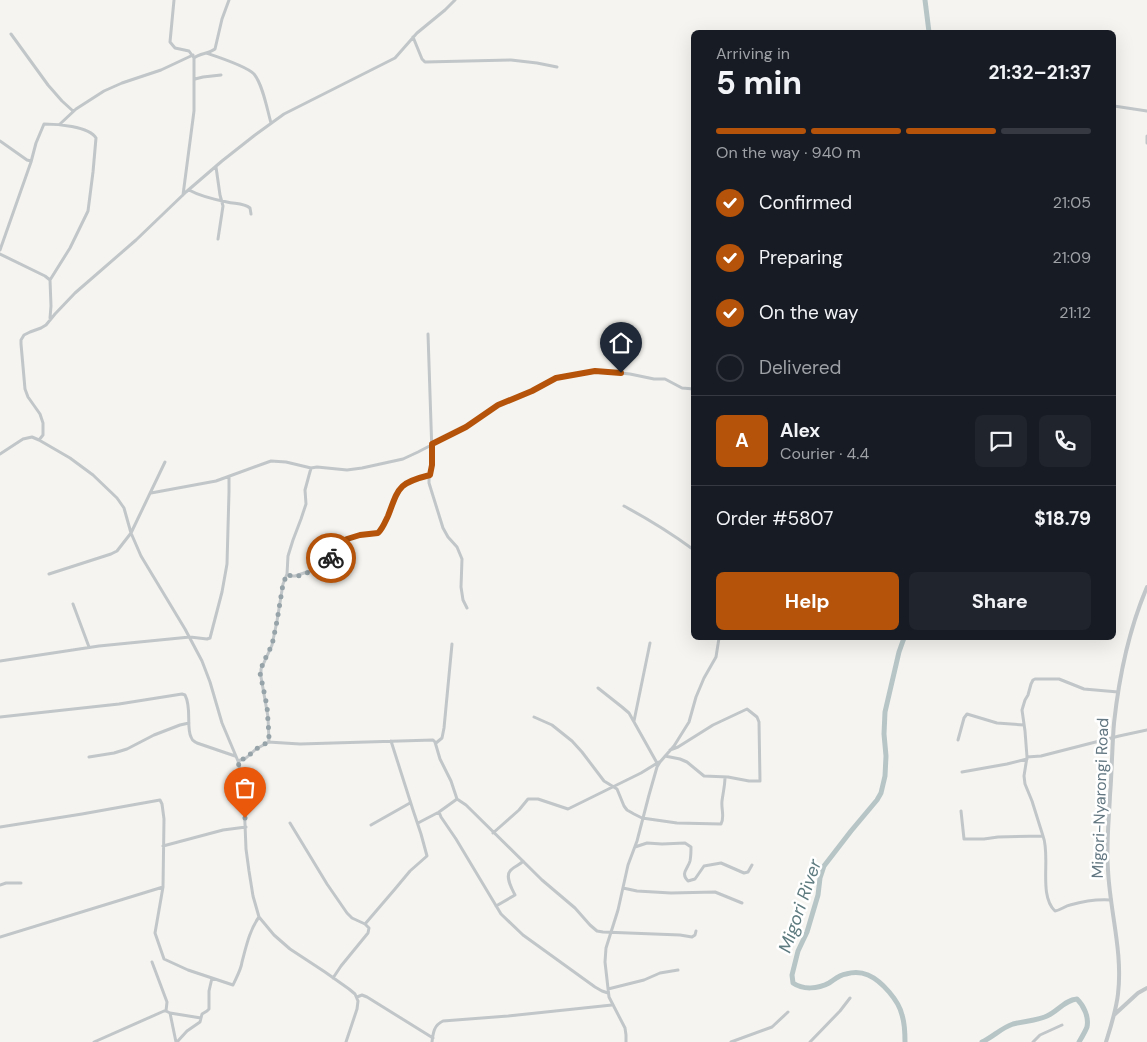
<!DOCTYPE html>
<meta charset="utf-8">
<style>
body{margin:0;font-family:"DM Sans",sans-serif;background:#20242c;color:#f1f3f6;height:100vh;display:flex;flex-direction:column;font-size:19px;white-space:nowrap}
*{box-sizing:border-box;margin:0}
p{font-size:16px;color:#9ea1a6}
.icon{flex:none;width:28px;height:28px;fill:none;stroke:currentColor;stroke-width:2;stroke-linecap:round;stroke-linejoin:round}
.map{position:relative;flex:1;overflow:hidden}
.details{position:absolute;left:691px;top:30px;width:425px;height:610px;display:flex;flex-direction:column;background:#171b24;border-radius:8px;box-shadow:0 5px 20px #0002}
.details>*{flex:none}
.pin{position:absolute;display:grid;place-items:center;width:42px;height:42px;color:#fff;margin:-51px -21px;border-radius:50% 50% 50% 0;rotate:-45deg;box-shadow:0 0 5px #0007}
.pin .icon{rotate:45deg}
.courier{position:absolute;display:grid;place-items:center;width:50px;height:50px;margin:-25px;border:4px solid #b45309;border-radius:50%;background:#fff;color:#222;box-shadow:0 1px 6px #0007}
.summary em{font-style:normal;font-weight:700}
.summary div{display:flex;flex-direction:column-reverse}
.summary{display:flex;align-items:center;justify-content:space-between;height:85px;padding:0 25px}
h1{font-size:32px;font-weight:700;line-height:38px}
.bar{display:grid;grid-template-columns:repeat(4,1fr);gap:8px 5px;align-content:center;height:60px;padding:0 25px}
.bar i{height:6px;border-radius:4px;background:#363941}
.bar .active{background:#b45309}
.bar p{grid-column:span 4}
.line{display:flex;align-items:center;gap:12px;padding:0 25px;border-top:1px solid #363941}
.line div{flex:1}
.round{display:grid;place-items:center;flex:none;width:52px;height:52px;border-radius:8px;background:#20242c}
ol{padding:0 25px;list-style:none}
li{display:flex;align-items:center;gap:15px;height:55px}
li p{margin-inline-start:auto}
li .icon{padding:5px;border-radius:50%;background:#b45309;color:#fff;stroke-width:4}
li:last-child{color:#9ea1a6}
li i{width:28px;height:28px;border:2px solid #363941;border-radius:50%}
.action{display:flex;gap:10px;margin-top:auto;padding:10px 25px}
.action a{flex:1;height:58px;border-radius:8px;background:#b45309;color:#fff;font-size:20px;font-weight:700;line-height:58px;text-align:center}
.action a+a{background:#20242c;color:#f1f3f6}
.map>svg:first-child{display:block}
</style>
<div class="map">
<svg width="1147" height="1042" viewBox="0 0 1147 1042">
<rect width="100%" height="100%" fill="#f5f4f0"/>
<g fill="none" stroke-linecap="round" stroke-linejoin="round">
<path stroke="#b7c5c7" stroke-width="5" d="M925,0L929,32
M904,638L899,652L885,712L884,734L886,756L885,776L881,793L877,800L851,831L824,866L820,878L818,895L807,932L798,951L792,975L793,983C803,990 818,989 829,983C834,980 839,975 846,974C853,972 861,972 868,975C882,981 899,1001 902,1015C905,1024 905,1033 905,1042
M982,1042C993,1037 1001,1028 1013,1024C1024,1021 1036,1021 1047,1016C1058,1011 1065,1000 1077,999C1084,1006 1089,1017 1087,1027C1085,1032 1082,1037 1079,1042"/>
<path stroke="#c1c6c8" stroke-width="3" d="M174,0L170,42L175,48L189,51L194,58V111L183,195
M11,34L48,85L62,101L73,111
M413,37L422,59L425,62L511,60L537,63L557,67
M206,53C218,57 246,66 254,74C263,85 267,109 271,123
M194,58C200,53 208,54 215,49L222,19L229,0
M195,79L203,77L221,75
M1114,106L1147,111
M60,124L76,109L104,91L122,83L161,70L193,55
M1147,136V143
M0,141L27,160L31,161
M216,167L220,195L223,206L218,239
M189,190C198,195 217,200 227,202C235,204 244,203 250,208L251,214
M0,250L31,162L36,143L44,124C56,124 89,126 96,138L93,172L88,211L70,248L50,280
M0,254L45,276L50,280L51,306L50,318
M428,334L432,454V467L429,479V483L443,528L448,537L457,547L462,559L461,587L463,600L467,608
M39,440L43,435V423L40,414L28,397L25,389L21,344V340L24,335L30,332L41,328L46,325L55,314L75,293L136,240L186,192L222,161L255,135L284,114L395,58L417,33L445,10L455,0
M0,454L23,439L32,437L39,440L70,458L93,475L117,498L124,508L131,533L141,556L185,629L202,661L210,682L222,723L238,761L242,781L244,800L246,849L249,871L253,896L259,917L274,935L290,949L325,972L349,989L355,994L358,1001L357,1009L346,1042
M151,493L216,481L271,461L286,462L311,468L317,467L347,470L362,468L403,459L418,452L466,427L498,405L531,391L553,379L562,376L599,371L630,374L654,379H665L682,388L694,389
M624,506C648,519 671,533 694,550
M49,574L111,554L117,551L131,533L165,462
M287,574L291,576H295L316,569L327,570L328,568L331,557L345,540L360,535L375,534L380,532C389,519 391,494 404,485C411,479 422,477 430,475
M73,604L89,647
M0,661L99,646L190,637L207,639L210,638L222,592L227,564L229,492V477
M598,688L622,707L629,713L657,763
M0,717L119,704L182,694L185,695C192,708 186,727 191,737C192,741 194,741 197,743L235,756
M534,717L552,725L572,741L582,752L604,781L617,789L624,806L627,810L634,814L642,818L677,823L721,824C725,817 721,809 722,801C723,793 725,785 725,777
M634,721L650,643
M958,740L964,718L967,714L997,723L1024,725
M268,742L300,744L433,740L435,742L440,759L451,781L457,799L466,805L542,880L575,908L590,925L597,931L603,932L680,935L692,937L695,935L696,931
M436,743L442,738L444,728L452,644
M665,756L680,759L687,762L704,776L728,777L749,781H760L759,722L757,717L747,709L713,725L678,747L670,750
M89,757L114,753L127,749L154,735L180,725L189,723
M1027,757L1041,756L1119,736L1147,730
M238,761L246,758L256,749L269,742L268,717L261,677V669L272,645L277,621L283,584L287,574L288,556L293,540L301,519L306,504L305,490L311,468
M962,772L1007,764L1027,759
M961,811L964,839H984L998,837L1043,836C1051,856 1038,895 1055,911C1061,910 1065,906 1070,905C1084,901 1097,899 1111,900
M439,812L441,817L456,839L501,914L523,935L595,987L602,991L608,993
M290,823L327,884L347,913L352,918L365,924
M418,823L439,812L457,799
M371,825L410,803
M0,827L82,814L160,800L162,804L164,819L163,887L155,933L164,959L188,970L233,985C236,978 241,970 242,962C246,947 250,929 259,917
M493,833L519,810L528,799H538L568,809L641,773L659,762
M1043,836L1032,801L1025,784L1024,776L1027,757L1025,731L1022,710L1025,700L1028,695L1031,684L1033,680L1035,679H1059L1084,689L1118,692
M163,846L223,830L246,827
M635,847L647,843L662,844L685,843L691,847C691,852 691,856 690,861C688,869 680,873 688,881L695,879L704,866L721,863L744,873L748,872L752,865
M0,885L6,883H21
M623,888L637,891L671,893L715,892L742,903
M496,906L515,895C512,889 505,877 510,871C513,867 520,865 523,861
M0,937L163,887
M152,962L167,1002L166,1011
M333,978L341,966L368,933L369,928L365,924L395,889L410,871L427,856L421,834L413,810L391,741
M608,989L644,980L660,973L678,970
M357,997L362,995L367,997L433,1038
M170,1013L201,1018L202,1014L207,1011L209,1009V991L212,978
M94,1042L164,1011H166L170,1013L176,1042
M177,1042L187,1031L200,1022L201,1018
M432,1042C433,1033 434,1025 443,1021L508,1016L612,1005
M626,1042V1035L625,1028L609,997L605,962L606,948L618,910L628,865L637,841L649,795L657,767L660,762L674,746L689,722L696,697L704,678L716,657L719,638
M731,1042L772,1027L788,1012
M810,1042L840,1011L850,998
M1033,1042L1040,1035L1062,1025"/>
<path stroke="#c1c6c8" stroke-width="4" d="M1114,1015L1138,993L1147,988
M1106,1042C1111,1026 1116,1011 1118,994C1123,952 1110,912 1108,870C1106,845 1109,820 1110,795C1112,771 1112,747 1114,723C1119,677 1129,629 1147,587"/>
</g>
<g fill="none" stroke-linecap="round" stroke-linejoin="round">
<path stroke="#96a3a8" stroke-width="5" stroke-dasharray="0 9" d="M245,818L242,781L238,761L246,758L256,749L268,742L269,736L267,706L260,673L263,663L272,645L277,621L283,584L287,574C296,580 305,573 314,570C319,569 322,570 326,570L328,568L331,558"/>
<path stroke="#b45309" stroke-width="6" d="M331,558L338,549L342,542L347,539L360,535L378,533C383,528 385,522 388,516C399,487 398,483 430,475L432,465V444L466,427L498,405L532,391L556,378L595,371L621,373"/>
</g>
<g text-anchor="middle" dominant-baseline="central" stroke-width="5" stroke-linejoin="round" paint-order="stroke">
<g font-size="16" fill="#637882" stroke="#fff">
<text transform="translate(1100 798) rotate(-88)">Migori-Nyarongi Road</text>
</g>
<g font-size="18" font-style="italic" fill="#5e7b80" stroke="#fff">
<text transform="translate(800 906) rotate(-71)">Migori River</text>
</g>
</g>
</svg>
<div class="pin" style="left:245px;top:818px;background:#ea580c"><svg class="icon" aria-label="bag" viewBox="0 0 24 24"><path d="M5 8h14l-1 12H6zM9 8a3 3 0 0 1 6 0"/></svg></div>
<div class="pin" style="left:621px;top:373px;background:#1f2937"><svg class="icon" aria-label="home" viewBox="0 0 24 24"><path d="M3 11l9-7 9 7M6 9v11h12V9"/></svg></div>
<div class="courier" style="left:331px;top:558px"><svg class="icon" aria-label="bike" viewBox="0 0 24 24"><circle cx="6" cy="16" r="4"/><circle cx="18" cy="16" r="4"/><path d="M6 16l4-8h5l3 8M10 8l3 8H6M13 5h3"/></svg></div>
<section class="details">
<div class="summary"><div><h1>5 min</h1><p>Arriving in</p></div><em>21:32–21:37</em></div>
<div class="bar"><i class="active"></i><i class="active"></i><i class="active"></i><i></i><p>On the way · 940 m</p></div>
<ol>
<li><svg class="icon" aria-label="check" viewBox="0 0 24 24"><path d="M5 12l5 5 9-10"/></svg>Confirmed<p>21:05</p></li>
<li><svg class="icon" aria-label="check" viewBox="0 0 24 24"><path d="M5 12l5 5 9-10"/></svg>Preparing<p>21:09</p></li>
<li><svg class="icon" aria-label="check" viewBox="0 0 24 24"><path d="M5 12l5 5 9-10"/></svg>On the way<p>21:12</p></li>
<li><i></i>Delivered</li>
</ol>
<div class="line" style="height:90px"><b class="round" style="background:#b45309;color:#fff">A</b><div><b>Alex</b><p>Courier · 4.4</p></div><a class="round"><svg class="icon" aria-label="chat" viewBox="0 0 24 24"><path d="M4 5h16v11H9l-5 4z"/></svg></a><a class="round"><svg class="icon" aria-label="phone" viewBox="0 0 24 24"><path d="M5 4h4l2 5-3 2q2 4 5 5l2-3 5 2v4C11 20 4 13 5 4z"/></svg></a></div>
<div class="line" style="height:65px"><div>Order #5807</div><b>$18.79</b></div>
<div class="action"><a>Help</a><a>Share</a></div>
</section>
</div>
